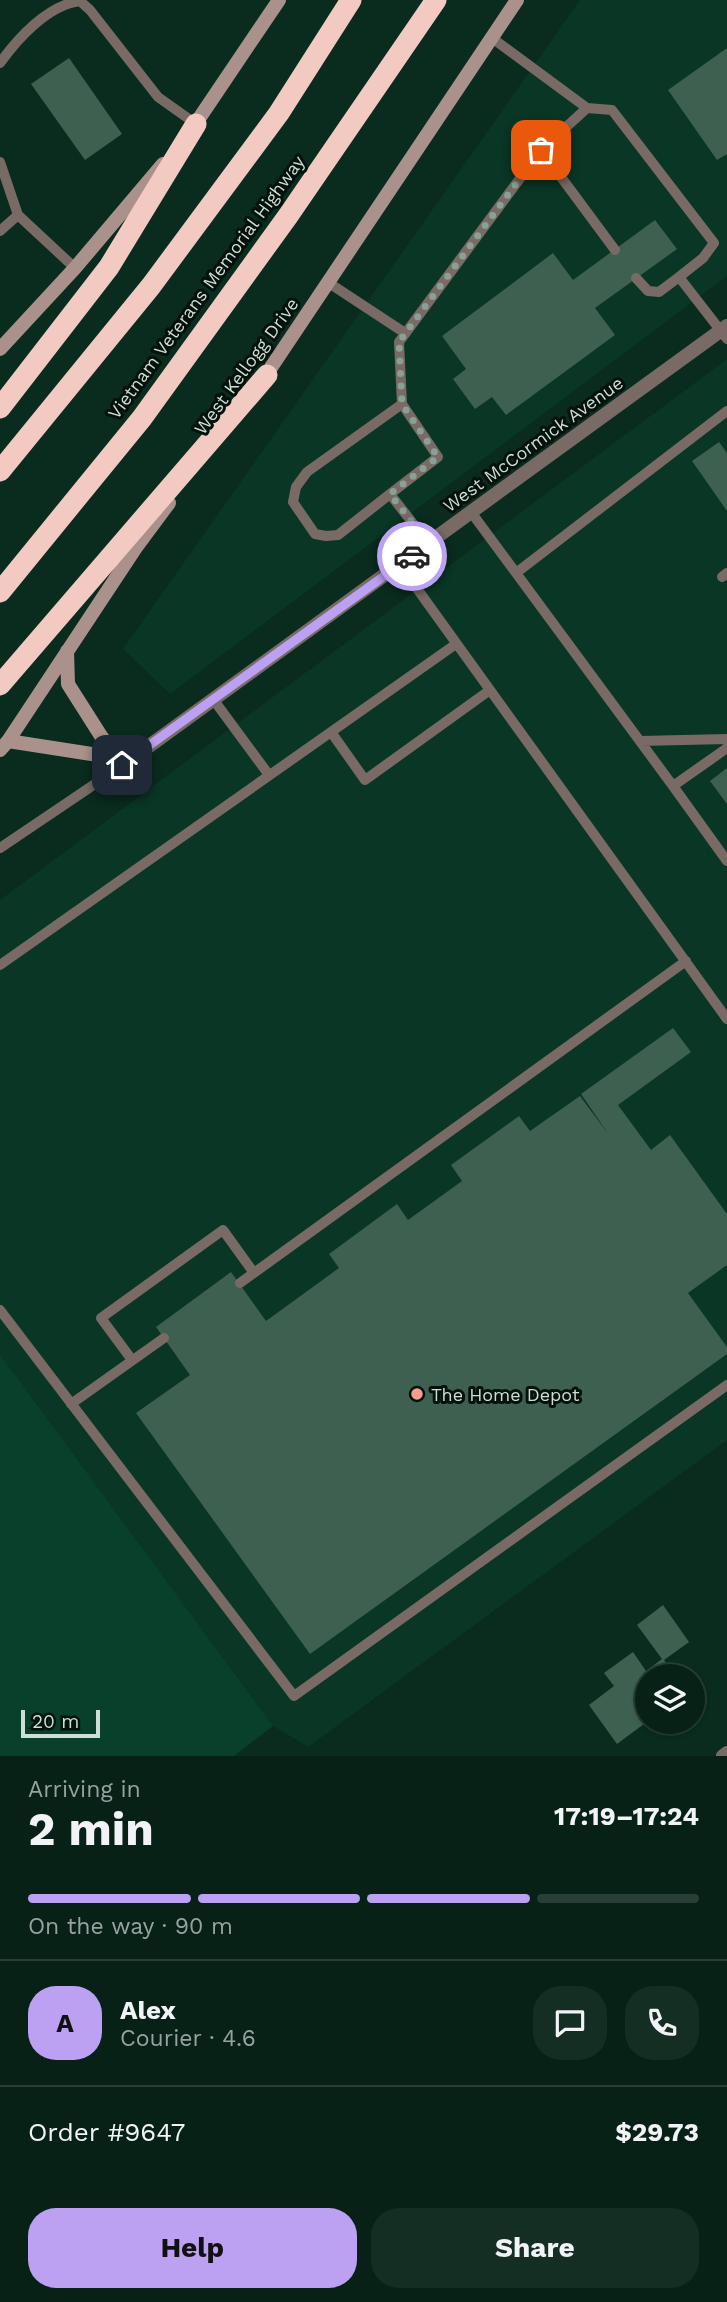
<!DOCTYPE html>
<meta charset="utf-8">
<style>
body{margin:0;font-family:"Work Sans",sans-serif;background:#152e24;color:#f1f3f6;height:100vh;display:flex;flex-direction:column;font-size:26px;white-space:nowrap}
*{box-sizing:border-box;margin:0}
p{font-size:23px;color:#98a3a1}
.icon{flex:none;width:38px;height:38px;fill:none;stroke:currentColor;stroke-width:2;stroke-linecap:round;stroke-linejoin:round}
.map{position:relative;height:1756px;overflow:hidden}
.drawer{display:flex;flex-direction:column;background:#072117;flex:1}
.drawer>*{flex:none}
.tools{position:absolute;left:635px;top:1664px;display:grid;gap:14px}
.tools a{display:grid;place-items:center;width:70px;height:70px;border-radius:50%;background:#072117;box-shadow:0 2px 5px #0004,0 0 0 2px #283e36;font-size:35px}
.scale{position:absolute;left:21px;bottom:18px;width:79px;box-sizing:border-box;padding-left:7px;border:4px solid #ccdfd5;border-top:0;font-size:19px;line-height:24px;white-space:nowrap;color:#ccdfd5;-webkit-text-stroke:5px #05110b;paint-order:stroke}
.pin{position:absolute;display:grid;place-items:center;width:60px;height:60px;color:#fff;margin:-30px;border-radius:14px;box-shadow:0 4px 10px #0006}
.courier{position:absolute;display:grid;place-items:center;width:70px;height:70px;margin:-35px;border:5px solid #bca0f2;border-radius:50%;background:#fff;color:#222;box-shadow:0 2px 9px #0007}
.headline em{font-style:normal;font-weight:700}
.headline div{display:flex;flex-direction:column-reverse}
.headline{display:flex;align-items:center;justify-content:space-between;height:119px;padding:0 28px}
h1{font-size:46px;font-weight:700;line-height:52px}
.bar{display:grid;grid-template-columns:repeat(4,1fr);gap:10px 7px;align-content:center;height:84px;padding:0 28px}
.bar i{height:9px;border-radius:5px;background:#283e36}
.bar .selected{background:#bca0f2}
.bar p{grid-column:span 4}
.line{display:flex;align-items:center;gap:18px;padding:0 28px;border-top:2px solid #283e36}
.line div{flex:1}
.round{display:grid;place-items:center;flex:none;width:74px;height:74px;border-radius:28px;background:#152e24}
.action{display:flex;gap:14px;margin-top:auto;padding:14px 28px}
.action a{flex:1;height:80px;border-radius:28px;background:#bca0f2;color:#111;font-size:28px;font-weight:700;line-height:80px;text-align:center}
.action a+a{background:#152e24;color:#f1f3f6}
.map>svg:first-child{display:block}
</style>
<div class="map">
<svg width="727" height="1756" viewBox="0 0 727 1756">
<rect width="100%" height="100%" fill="#092c1f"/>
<path fill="#093625" d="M580,0H727V276L170,694L123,649Z
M727,359V1440L308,1747L273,1726L0,1354V900Z"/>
<path fill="#08402c" d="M0,1354L273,1726L234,1756H0Z"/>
<path fill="#3e6050" d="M727,48V154L717,160L668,90Z
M69,58L122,134L85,160L31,84Z
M655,220L677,249L595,308L615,335L506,415L492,397L475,409L453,379L466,369L442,336L553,253L573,280Z
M719,442L727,453V511L692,461Z
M727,768V804L710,781Z
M673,1028L691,1052L618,1105L651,1150L670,1135L727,1214V1265L688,1293L727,1347V1354L310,1654L136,1413L190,1375L156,1327L231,1272L266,1321L339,1268L329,1254L397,1204L408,1220L462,1181L451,1165L519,1116L530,1131L580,1096L609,1135L581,1094Z
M663,1605L689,1642L664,1660L676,1676H648V1721L617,1744L589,1705L614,1686L604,1673L633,1652L646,1671L662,1659L637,1625Z"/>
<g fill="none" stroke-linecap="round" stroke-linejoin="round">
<path stroke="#7a6a66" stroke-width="10" d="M492,38L587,108
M0,63C18,38 48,5 80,1L90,10L158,97L196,124
M541,150L615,250
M0,162L18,215L75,268
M0,231L18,215
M636,278L648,291L659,292L679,277
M329,283L405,333
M390,494L338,535L326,536L315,534L293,502L296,487L307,472L402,404
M471,512L673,786L727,748
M429,544L390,494L438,457L402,404L399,342L541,150L587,108L612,110L714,243L703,258L679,277L727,339
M400,565L727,1019
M516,573L727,411
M722,577L727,573
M213,699L269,775
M331,732L365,780L490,690
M640,741L727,739
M673,786L727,861
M0,848L123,765
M0,965L456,644
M240,1283L686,961
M0,1310L294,1696L727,1385
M132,1360L101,1318L223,1230L254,1273
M71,1404L164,1338"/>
<path stroke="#7a6a66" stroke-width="14" d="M123,765L727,326
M723,1756L727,1753"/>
<path stroke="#aa918b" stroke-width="14" d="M192,129L279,0
M0,349L75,268L163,164
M262,381L517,0
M67,651L68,684L101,736L123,765
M8,741L98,755L123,765
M0,750L8,741L137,546L169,503"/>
<path stroke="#f2cac2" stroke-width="21" d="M0,408L109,267L196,124
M0,471L151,286L279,113L351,0
M0,592L142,418L288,216L436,0
M0,685L267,375"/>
</g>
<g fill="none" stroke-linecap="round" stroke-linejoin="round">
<path stroke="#88a095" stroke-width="7" stroke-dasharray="0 12.6" d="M412,556L429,544L390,494L438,457L402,404L399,342L541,150"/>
<path stroke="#bca0f2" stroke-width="9" d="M122,765L412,556"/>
</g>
<circle fill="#f49d8c" stroke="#05110b" stroke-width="2.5" cx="417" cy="1394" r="7"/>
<g text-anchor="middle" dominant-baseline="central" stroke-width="6" stroke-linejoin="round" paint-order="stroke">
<g font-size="18" fill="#ccdfd5" stroke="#05110b">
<text transform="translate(206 287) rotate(-54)">Vietnam Veterans Memorial Highway</text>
<text transform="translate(246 366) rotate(-54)">West Kellogg Drive</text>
<text transform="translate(533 444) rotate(-36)">West McCormick Avenue</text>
</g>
<g font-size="18" fill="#ccdfd5" stroke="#05110b" text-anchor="start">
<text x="431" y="1394">The Home Depot</text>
</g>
</g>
</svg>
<div class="tools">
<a><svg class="icon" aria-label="layers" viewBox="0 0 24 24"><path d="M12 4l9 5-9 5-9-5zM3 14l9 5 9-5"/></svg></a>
</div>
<div class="scale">20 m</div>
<div class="pin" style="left:541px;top:150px;background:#ea580c"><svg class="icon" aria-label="bag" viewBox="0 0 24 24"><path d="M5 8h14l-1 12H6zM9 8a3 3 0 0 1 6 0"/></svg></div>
<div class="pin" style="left:122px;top:765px;background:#1f2937"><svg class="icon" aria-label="home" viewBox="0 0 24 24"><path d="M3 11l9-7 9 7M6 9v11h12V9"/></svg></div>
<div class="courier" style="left:412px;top:556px"><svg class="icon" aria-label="car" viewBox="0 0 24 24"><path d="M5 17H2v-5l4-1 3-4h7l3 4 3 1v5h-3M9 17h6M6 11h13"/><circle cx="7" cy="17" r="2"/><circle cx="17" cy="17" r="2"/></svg></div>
</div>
<section class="drawer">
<div class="headline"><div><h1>2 min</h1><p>Arriving in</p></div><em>17:19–17:24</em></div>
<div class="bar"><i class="selected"></i><i class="selected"></i><i class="selected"></i><i></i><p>On the way · 90 m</p></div>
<div class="line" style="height:126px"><b class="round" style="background:#bca0f2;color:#111">A</b><div><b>Alex</b><p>Courier · 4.6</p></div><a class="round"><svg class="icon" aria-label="chat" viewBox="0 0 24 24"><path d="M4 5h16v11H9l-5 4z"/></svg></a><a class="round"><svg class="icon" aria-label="phone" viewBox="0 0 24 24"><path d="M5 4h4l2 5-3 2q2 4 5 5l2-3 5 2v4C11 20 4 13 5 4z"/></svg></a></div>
<div class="line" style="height:91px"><div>Order #9647</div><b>$29.73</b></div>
<div class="action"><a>Help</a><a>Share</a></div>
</section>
